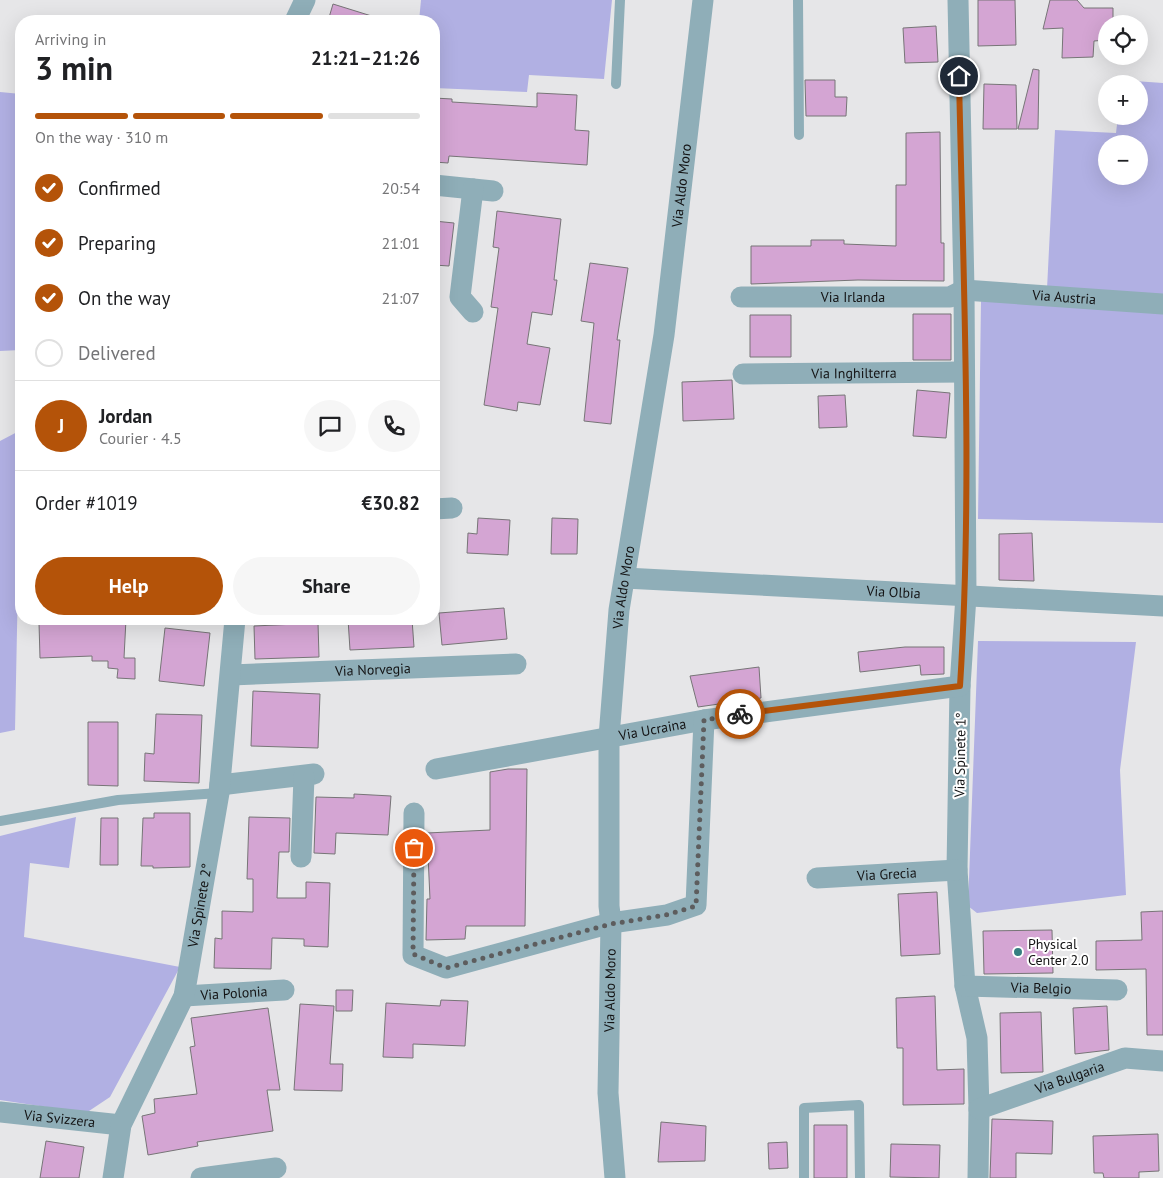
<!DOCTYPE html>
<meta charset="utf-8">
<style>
body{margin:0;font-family:"PT Sans",sans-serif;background:#f6f6f6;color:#202124;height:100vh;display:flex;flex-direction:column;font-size:19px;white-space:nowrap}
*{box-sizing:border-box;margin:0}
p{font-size:16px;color:#757577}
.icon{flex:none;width:28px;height:28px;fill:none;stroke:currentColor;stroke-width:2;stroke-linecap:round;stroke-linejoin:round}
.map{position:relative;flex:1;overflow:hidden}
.sheet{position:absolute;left:15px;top:15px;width:425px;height:610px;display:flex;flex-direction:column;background:#fff;border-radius:20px;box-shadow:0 5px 20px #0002}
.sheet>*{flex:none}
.controls{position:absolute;left:1098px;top:15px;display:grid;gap:10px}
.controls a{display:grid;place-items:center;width:50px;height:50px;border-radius:50%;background:#fff;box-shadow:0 5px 20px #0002;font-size:25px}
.pin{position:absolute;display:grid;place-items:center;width:42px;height:42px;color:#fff;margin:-21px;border:2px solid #fff;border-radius:50%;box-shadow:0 1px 5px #0007}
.courier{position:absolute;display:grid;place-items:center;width:50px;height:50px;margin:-25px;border:4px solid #b45309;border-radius:50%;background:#fff;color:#222;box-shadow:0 1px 6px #0007}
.head em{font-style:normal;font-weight:700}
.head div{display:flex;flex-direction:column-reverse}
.head{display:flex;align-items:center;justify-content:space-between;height:85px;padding:0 20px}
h1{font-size:32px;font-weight:700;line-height:38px}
.bar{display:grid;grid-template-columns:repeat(4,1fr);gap:8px 5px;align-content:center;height:60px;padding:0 20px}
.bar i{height:6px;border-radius:4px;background:#e0e0e0}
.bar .on{background:#b45309}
.bar p{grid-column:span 4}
.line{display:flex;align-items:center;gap:12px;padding:0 20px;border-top:1px solid #e0e0e0}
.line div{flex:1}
.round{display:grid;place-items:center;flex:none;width:52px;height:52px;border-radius:26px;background:#f6f6f6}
ol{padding:0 20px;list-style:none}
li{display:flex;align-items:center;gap:15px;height:55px}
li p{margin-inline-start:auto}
li .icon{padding:5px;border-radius:50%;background:#b45309;color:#fff;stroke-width:4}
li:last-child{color:#757577}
li i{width:28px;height:28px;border:2px solid #e0e0e0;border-radius:50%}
.action{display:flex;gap:10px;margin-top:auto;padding:10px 20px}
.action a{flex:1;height:58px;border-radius:30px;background:#b45309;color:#fff;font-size:20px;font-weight:700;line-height:58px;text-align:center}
.action a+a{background:#f6f6f6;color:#202124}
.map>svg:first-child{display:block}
</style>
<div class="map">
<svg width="1163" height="1178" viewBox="0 0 1163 1178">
<rect width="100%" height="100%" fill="#e6e6e8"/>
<path fill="#b1b0e3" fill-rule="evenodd" d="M421,0H612L604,79L529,75L527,92L434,88V21H419Z
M1120,80L1163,83V296L1047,289L1055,130L1116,133L1118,116H1139V84H1120ZM1106,144H1139V176H1106Z
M0,92L21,94V350L0,351Z
M981,301L1163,312V523L978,519Z
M21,430L15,730L0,733V441Z
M978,641L1136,642L1120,770L1126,895L977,913L968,906Z
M76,817L69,868L30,863L24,937L180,967L110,1097L86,1113L0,1100V836Z"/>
<path fill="#d4a5d3" stroke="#777577" d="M978,0H1015L1016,45L978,46Z
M1050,0H1077L1084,8H1113V24H1106V40L1094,41L1093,57L1062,58L1063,28L1043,29Z
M333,4L378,18L377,21H328Z
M936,26L938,62L905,63L903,28Z
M1033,69L1039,70L1038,129H1018Z
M805,80H835V97H847L846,116H806Z
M984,84L1016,85L1017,129H983Z
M537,93L577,95L575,130L589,131L587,165L449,156L448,163L434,162V98L452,99V102L537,107Z
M940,132L941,243H944V281L858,280L751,284V246H811V240H844V244L896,246V185H906V133Z
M497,211L561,219L554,280H557L552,315L532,312L527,344L550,348L540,405L518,402L517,411L484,405L498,308L491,307L499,248L493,247Z
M434,221L454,223L449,266L434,265Z
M590,263L628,268L617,340H620L611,424L584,421L594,323L581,321Z
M913,314H951V360H913Z
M750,315H791V357H750Z
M732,380L734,419L683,421L682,382Z
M917,390L950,393L946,438L913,436Z
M845,395L847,427L819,428L818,396Z
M478,518L510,520L508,555L467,553L468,533L477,534Z
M552,518L578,519L577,554H551Z
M1032,533L1034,581L999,580V534Z
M504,608L507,639L442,645L439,613Z
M93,619H126L124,658H135V679L117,678L118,669L108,668V661H92V656L40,658L39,623L93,621Z
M348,619H412L414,647L350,650Z
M318,623L319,657L255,659L254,626Z
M165,628L210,633L204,686L159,681Z
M905,647H944V674L921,675L920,665L860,672L858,652Z
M759,667L761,698L698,707L690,676Z
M253,691L320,694L318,748L251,746Z
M156,714L202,715L199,783L144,781L145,753L154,754Z
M88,722H118V786L88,785Z
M508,769H527L525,926H466L465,939L426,940L427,899H430L427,833L490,830V772Z
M354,794L391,796L388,835L336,833L335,854L314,853L316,797L354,798Z
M154,813H190V867L153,868V866H141L143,818H154Z
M249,817L290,818L289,852H279L277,898H306V882L330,883L328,947L304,946V939L272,938L271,969L214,968L215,938L222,939V911L253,912V879H247Z
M101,818H118V865H100Z
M937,892L940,954L901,956L898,894Z
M1163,911V1035H1147L1146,969L1096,970V941L1142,940L1141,912Z
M1052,930L1053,973L984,974L983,931Z
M336,990H353L352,1011H336Z
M935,996L937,1070L964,1069V1104L903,1105V1048H897L896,998Z
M441,1000L468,1001L465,1046L413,1044V1058L383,1057L386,1003L440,1006Z
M300,1004L334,1006L330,1064H343L342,1091L294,1090Z
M1107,1006L1109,1050L1075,1054L1073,1008Z
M268,1008L280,1090H267L273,1131L197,1142L198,1146L148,1155L142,1116L155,1113L154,1099L197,1094L190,1047L195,1046L191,1018Z
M1041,1012L1043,1072L1001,1073L1000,1013Z
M992,1119L1053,1121L1052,1154L1016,1153V1178H990Z
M661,1122L706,1126L705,1161L658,1162Z
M814,1125H847V1178H814Z
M1158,1134L1159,1171L1139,1172V1178H1104L1103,1173H1094L1093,1136Z
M46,1141L84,1147L79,1178H40Z
M787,1142L788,1168L769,1169L768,1143Z
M891,1144L940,1145L939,1178L890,1177Z"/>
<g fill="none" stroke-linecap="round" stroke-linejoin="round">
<path stroke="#8faeb8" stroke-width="10" d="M798,0L799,135
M616,84L620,0
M0,821L118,800L219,793
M804,1178V1108L859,1105L860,1178"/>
<g stroke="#8faeb8" stroke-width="21">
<path d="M958,0L964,290L966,596L960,686L957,870L965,986L977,1038L979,1109L978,1178"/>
<path d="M295,21L305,0"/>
<path d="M434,185L493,191"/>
<path id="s1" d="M741,297H950L964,290L1163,304"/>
<path d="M473,312L460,297L473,189"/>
<path id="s2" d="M743,374L964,372"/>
<path d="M434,509L452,508"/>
<path id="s3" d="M625,578L1163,606"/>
<path id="s4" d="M231,675L516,664"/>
<path id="s5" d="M436,769L704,720L960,686"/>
<path d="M220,785L314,774"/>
<path d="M414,813L413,955L446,968L611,923L667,915L696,905L704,720"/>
<path d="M301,857L304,777"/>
<path id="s6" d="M817,878L957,870"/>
<path id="s7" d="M965,986L1117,990"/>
<path id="s8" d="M184,996L284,990"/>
<path id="s9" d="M979,1109L1125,1058L1163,1061"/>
<path id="s10" d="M0,1112L121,1125"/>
<path id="s11" d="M113,1178L121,1125L184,996L219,793L235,619"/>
<path d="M201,1178L276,1168"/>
<path id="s12" d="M615,1178L608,1093L611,923L609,906V737L619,610L664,335L703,0"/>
</g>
</g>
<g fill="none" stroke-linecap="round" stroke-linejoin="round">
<path stroke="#5d5d5e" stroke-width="5" stroke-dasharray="0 9" d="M414,848L413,954L446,968L611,924L666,915L696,906L704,720L740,714"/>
<path stroke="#b45309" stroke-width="6" d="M740,714L960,686C973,483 963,279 959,76"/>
</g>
<circle fill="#367f81" stroke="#fff" stroke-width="2" cx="1018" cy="952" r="5"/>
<g text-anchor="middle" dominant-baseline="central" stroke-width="4" stroke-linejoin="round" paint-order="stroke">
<g font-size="14" fill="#131314" stroke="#fff">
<text stroke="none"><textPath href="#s12" startOffset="998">Via Aldo Moro</textPath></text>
<text stroke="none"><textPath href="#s1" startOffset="112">Via Irlanda</textPath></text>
<text stroke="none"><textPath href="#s1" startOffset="325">Via Austria</textPath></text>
<text stroke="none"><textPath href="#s2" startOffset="111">Via Inghilterra</textPath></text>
<text stroke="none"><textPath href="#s12" startOffset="592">Via Aldo Moro</textPath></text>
<text stroke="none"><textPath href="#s3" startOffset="269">Via Olbia</textPath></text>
<text stroke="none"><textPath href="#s4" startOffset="142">Via Norvegia</textPath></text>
<text stroke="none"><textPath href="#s5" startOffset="220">Via Ucraina</textPath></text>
<text transform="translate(960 755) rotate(-89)">Via Spinete 1°</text>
<text stroke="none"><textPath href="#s6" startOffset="70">Via Grecia</textPath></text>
<text stroke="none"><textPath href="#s11" startOffset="289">Via Spinete 2°</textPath></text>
<text stroke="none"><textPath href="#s7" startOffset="76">Via Belgio</textPath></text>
<text stroke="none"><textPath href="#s12" startOffset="188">Via Aldo Moro</textPath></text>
<text stroke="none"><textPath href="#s8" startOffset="50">Via Polonia</textPath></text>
<text stroke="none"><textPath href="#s9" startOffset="96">Via Bulgaria</textPath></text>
<text stroke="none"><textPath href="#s10" startOffset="60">Via Svizzera</textPath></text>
</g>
<g font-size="14" fill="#131314" stroke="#fff" text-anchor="start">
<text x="1028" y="944">Physical<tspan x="1028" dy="16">Center 2.0</tspan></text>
</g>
</g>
</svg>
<div class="controls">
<a><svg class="icon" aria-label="locate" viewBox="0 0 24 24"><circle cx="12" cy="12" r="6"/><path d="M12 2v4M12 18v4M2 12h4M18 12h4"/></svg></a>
<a>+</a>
<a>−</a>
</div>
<div class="pin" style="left:414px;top:848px;background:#ea580c"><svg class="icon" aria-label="bag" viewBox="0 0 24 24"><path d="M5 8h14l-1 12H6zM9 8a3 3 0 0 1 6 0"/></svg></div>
<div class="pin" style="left:959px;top:76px;background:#1f2937"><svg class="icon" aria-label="home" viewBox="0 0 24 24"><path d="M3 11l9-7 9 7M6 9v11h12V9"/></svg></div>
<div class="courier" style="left:740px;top:714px"><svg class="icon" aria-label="bike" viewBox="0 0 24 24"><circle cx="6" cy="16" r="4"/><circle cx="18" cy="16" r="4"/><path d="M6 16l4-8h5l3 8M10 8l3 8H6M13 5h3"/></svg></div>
<section class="sheet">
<div class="head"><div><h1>3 min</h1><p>Arriving in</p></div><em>21:21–21:26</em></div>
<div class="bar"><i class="on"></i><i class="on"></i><i class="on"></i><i></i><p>On the way · 310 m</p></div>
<ol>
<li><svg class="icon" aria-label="check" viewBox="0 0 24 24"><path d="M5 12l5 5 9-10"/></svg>Confirmed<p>20:54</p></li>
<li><svg class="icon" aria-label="check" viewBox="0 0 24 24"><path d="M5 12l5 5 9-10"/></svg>Preparing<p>21:01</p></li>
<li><svg class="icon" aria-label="check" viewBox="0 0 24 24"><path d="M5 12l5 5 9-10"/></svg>On the way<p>21:07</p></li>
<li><i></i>Delivered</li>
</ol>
<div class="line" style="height:90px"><b class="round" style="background:#b45309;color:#fff">J</b><div><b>Jordan</b><p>Courier · 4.5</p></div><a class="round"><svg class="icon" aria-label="chat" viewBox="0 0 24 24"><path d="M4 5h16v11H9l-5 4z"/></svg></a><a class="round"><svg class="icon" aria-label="phone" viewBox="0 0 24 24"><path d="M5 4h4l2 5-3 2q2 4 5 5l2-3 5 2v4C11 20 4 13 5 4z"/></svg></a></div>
<div class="line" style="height:65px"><div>Order #1019</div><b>€30.82</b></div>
<div class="action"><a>Help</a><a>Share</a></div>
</section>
</div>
